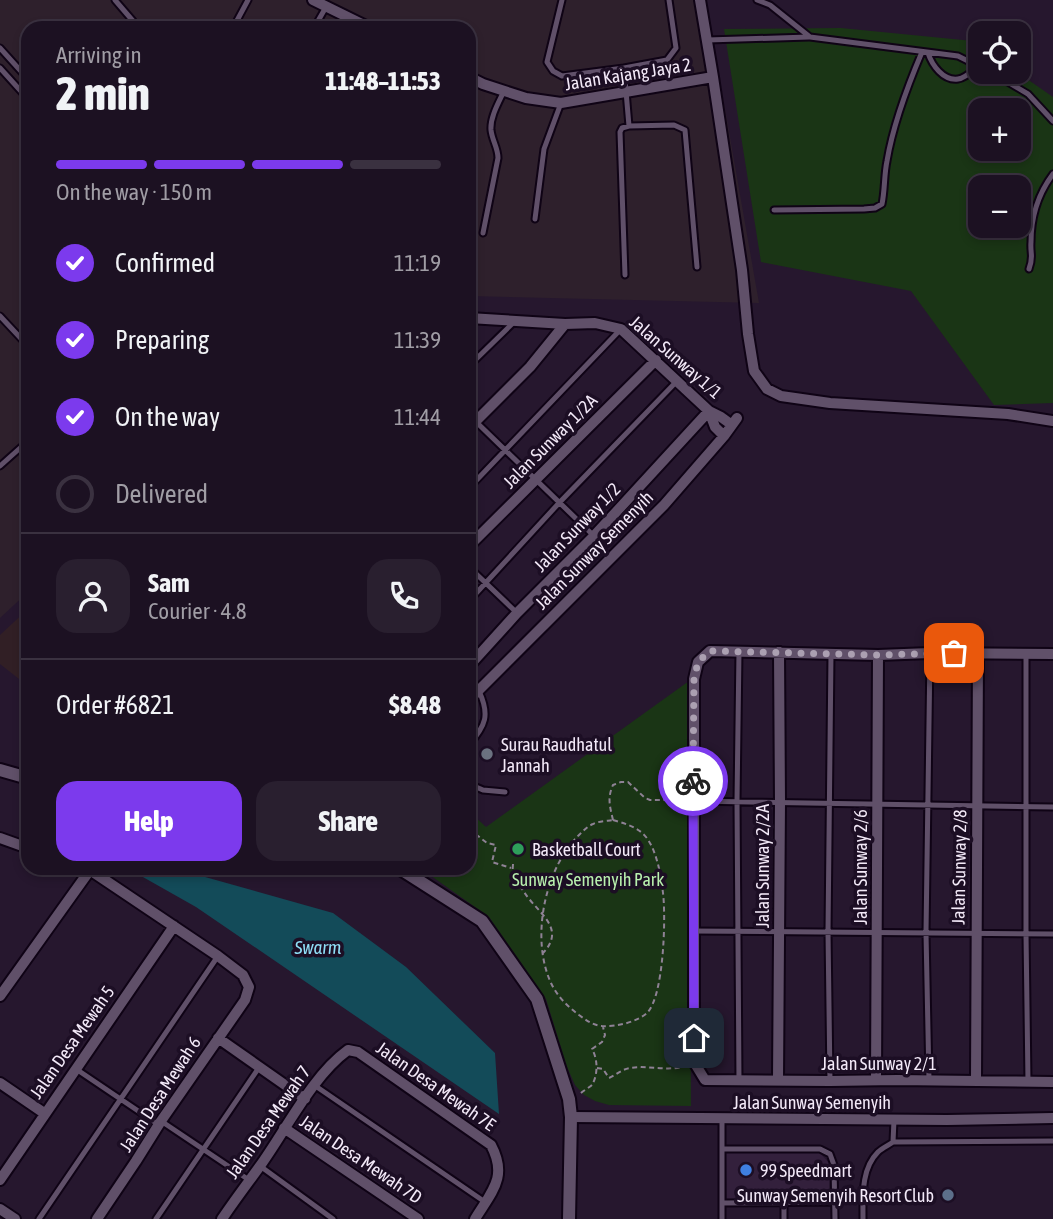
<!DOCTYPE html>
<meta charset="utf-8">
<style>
body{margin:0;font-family:"Asap Condensed",sans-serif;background:#291f2f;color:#f1f3f6;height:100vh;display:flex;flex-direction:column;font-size:26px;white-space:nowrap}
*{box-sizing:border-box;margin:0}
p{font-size:23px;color:#a09da5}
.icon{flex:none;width:38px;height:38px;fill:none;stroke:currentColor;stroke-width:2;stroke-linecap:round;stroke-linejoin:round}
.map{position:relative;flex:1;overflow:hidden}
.drawer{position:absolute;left:21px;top:21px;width:455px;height:854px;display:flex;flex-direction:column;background:#1c1122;border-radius:21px;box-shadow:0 4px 10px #0003,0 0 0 2px #3a3140}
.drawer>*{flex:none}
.buttons{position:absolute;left:968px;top:21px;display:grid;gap:14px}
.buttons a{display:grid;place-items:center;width:63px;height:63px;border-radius:14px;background:#1c1122;box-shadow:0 4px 10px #0003,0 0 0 2px #3a3140;font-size:35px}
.pin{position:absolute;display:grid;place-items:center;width:60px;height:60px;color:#fff;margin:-30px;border-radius:14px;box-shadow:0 4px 10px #0006}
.courier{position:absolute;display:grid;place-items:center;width:70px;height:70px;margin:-35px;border:5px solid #7c3aed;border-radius:50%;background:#fff;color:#222;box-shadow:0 2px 9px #0007}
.overview em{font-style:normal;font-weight:800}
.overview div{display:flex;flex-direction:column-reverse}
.overview{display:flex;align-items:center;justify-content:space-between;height:119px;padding:0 35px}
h1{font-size:46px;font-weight:800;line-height:52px}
.bar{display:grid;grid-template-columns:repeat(4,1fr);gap:10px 7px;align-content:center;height:84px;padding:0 35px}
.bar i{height:9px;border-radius:5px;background:#3a3140}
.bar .current{background:#7c3aed}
.bar p{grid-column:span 4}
.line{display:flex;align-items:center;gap:18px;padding:0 35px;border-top:2px solid #3a3140}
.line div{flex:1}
.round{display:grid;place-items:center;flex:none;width:74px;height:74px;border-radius:21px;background:#291f2f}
ol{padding:0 35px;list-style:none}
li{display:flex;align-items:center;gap:21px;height:77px}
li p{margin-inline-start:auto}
li .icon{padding:7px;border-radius:50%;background:#7c3aed;color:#fff;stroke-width:4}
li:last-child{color:#a09da5}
li i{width:38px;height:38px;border:4px solid #3a3140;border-radius:50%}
.primary-button{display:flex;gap:14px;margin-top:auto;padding:14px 35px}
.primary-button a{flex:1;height:80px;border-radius:21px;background:#7c3aed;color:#fff;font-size:28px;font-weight:800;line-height:80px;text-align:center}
.primary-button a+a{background:#291f2f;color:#f1f3f6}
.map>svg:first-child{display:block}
</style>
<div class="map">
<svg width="1053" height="1219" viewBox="0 0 1053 1219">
<rect width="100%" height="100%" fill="#26172e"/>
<path fill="#33203c" d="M726,1152L820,1153L830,1164L829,1198L727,1199Z"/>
<path fill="#2e202c" d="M0,0H706L759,303L469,296V28H28V592L0,618Z"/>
<path fill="#311f25" d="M28,609V686L0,664V635Z"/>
<path fill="#1a3515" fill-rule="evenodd" d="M841,28L973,41L980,46V72H1017L1053,97V403L994,405L911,291L761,262L724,29ZM980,110H1018V149H980ZM980,187H1018V226H980Z
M689,681L691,1106L609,1105L595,1101L584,1095L575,1085L567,1067L546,999L489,917L420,868H469V811L486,827Z"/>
<path fill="#134b59" d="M127,868H173L333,913L406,967L495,1053L499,1114L196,907Z"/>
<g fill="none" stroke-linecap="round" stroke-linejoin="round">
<defs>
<path id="service" d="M115,0L133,21
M562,0L547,62L553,71L562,76L624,68L629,126L674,125L685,130L697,267
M757,0L770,5L810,37L958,56L980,67
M233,28L248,0
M314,28L326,7
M707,40L809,37
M0,48L28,79
M928,53C932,65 943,81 958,79C966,78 973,70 978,66
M0,68L28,99
M624,68L667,60L676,48L669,0
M991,72L1028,94L1053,121
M774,210L864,209L875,208L882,204C885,190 884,175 887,161C893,125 908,85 922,52
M535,219L544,149L561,103
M483,233L498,158C498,148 492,140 491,130C490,117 499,102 504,91
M1029,269C1034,256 1030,255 1031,242C1031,218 1038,194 1053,174
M625,275L620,132L622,128L629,126
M0,316L28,346
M469,366L514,322
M469,415L594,536
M0,466L28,441
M469,488L621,329
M469,567L517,613
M469,601L559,503L678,380
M739,651L737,801L739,1081
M1026,654V934L1028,1081
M469,745C486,725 490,715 479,691
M469,784L483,790L505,792
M693,801L1053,807
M693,931L1053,934
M76,1069L159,1125
M929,1080L926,933L930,653
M830,1081L828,932L831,654
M314,1085L485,1202
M161,1121L249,1180
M893,1142L894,1120
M722,1149H820L830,1154L834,1165L835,1219
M260,1166L333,1219
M722,1203L835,1202
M39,1219L218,956
M156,1219L260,1066
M722,1219V1119
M784,1219V1203
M863,1219C863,1196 861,1169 878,1152C882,1148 889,1145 893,1142L1053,1141"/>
<path id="minor" d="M313,0L370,28
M700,0L713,77L742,270L748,334L754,371L767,389L781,396L830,403L1008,414L1053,421
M469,77L483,84L526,98L561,103L713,77
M469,318L565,324L595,323L621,329L709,411L721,417L732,425
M709,411L715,427L724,436
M469,428L530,367L565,324
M469,546L656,360
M1053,654L930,653L878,655L710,651L698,662L694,679V1062L705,1080L830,1081L897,1080L1053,1082
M469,666L517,613L594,536L709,411
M469,700L664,505L724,436L737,418
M0,838L28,848
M84,868L90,870L218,956L243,975L249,987L245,1000L161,1121L136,1161L97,1219
M0,996L90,870
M218,1038L305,1099
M778,1080L780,802L779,652
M876,1080L878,655
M976,1081L978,654
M0,1083L44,1113
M571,1117L947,1120L1053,1118
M284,1128L418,1219
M0,1180L174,926
M0,1209L15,1219
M222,1219C234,1201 247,1184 260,1166C286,1130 312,1076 348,1050L358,1052L491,1145C508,1177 492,1191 475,1219"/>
<path id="tertiary" d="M0,770L28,778
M399,868L482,921L537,999L569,1099L571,1117L569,1219"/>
</defs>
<use href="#service" stroke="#0f0315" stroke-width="9"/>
<use href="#minor" stroke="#0f0315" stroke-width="14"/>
<use href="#tertiary" stroke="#0f0315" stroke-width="16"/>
<path stroke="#8f8295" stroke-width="2" stroke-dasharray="5 3.5" stroke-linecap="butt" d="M613,820C626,824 638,827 646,837C657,851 661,876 663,893C666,917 664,996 647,1013C637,1022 616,1027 602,1026C592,1025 586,1020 579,1015C567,1006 557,996 551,983C530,938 545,867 580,834C584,830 588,826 593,824C599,821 607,821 613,820Z
M613,820C610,807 607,798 613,785L621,782H628L645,798L650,800H682
M469,829L487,843L496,845L492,862L511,868
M513,864L512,879C521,885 523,892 530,900C544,917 564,931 543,953
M597,1068L603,1069L609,1078C616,1075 622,1069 630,1068C647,1065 665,1071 682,1067
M581,1093C583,1091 590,1087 592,1085C598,1075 598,1059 592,1049L602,1042L605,1035L603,1027"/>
<use href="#service" stroke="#605069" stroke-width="5"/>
<use href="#minor" stroke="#605069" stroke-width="10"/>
<use href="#tertiary" stroke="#605069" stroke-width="12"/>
</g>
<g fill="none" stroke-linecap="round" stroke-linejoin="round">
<path stroke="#aba0b1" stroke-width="7" stroke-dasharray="0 12.6" d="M693,781L694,679L698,662L710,651L878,655L954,653"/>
<path stroke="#7c3aed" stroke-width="9" d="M693,781L694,1038"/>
</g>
<circle fill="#6b7280" stroke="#1c0e24" stroke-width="2.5" cx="487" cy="754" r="7"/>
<circle fill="#2e9e5b" stroke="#1c0e24" stroke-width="2.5" cx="518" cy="849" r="7"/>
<circle fill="#3f7fe0" stroke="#1c0e24" stroke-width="2.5" cx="746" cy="1170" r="7"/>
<circle fill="#5c6f8a" stroke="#1c0e24" stroke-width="2.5" cx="948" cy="1195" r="7"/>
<g text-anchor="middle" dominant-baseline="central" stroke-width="7" stroke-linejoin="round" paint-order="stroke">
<g font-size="18" fill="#f3e9f8" stroke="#1c0e24">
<text transform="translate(628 74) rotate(-9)">Jalan Kajang Jaya 2</text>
<text transform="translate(676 357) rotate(41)">Jalan Sunway 1/1</text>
<text transform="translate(550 441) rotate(-45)">Jalan Sunway 1/2A</text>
<text transform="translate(577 527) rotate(-46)">Jalan Sunway 1/2</text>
<text transform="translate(594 550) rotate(-45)">Jalan Sunway Semenyih</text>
<text transform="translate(762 866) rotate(-90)">Jalan Sunway 2/2A</text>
<text transform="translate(860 867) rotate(-90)">Jalan Sunway 2/6</text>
<text transform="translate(959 867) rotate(-89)">Jalan Sunway 2/8</text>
<text transform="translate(72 1042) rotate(-55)">Jalan Desa Mewah 5</text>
<text x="879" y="1063">Jalan Sunway 2/1</text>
<text transform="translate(436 1086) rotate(35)">Jalan Desa Mewah 7E</text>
<text transform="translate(160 1094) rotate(-57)">Jalan Desa Mewah 6</text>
<text x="812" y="1102">Jalan Sunway Semenyih</text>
<text transform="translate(268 1122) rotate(-55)">Jalan Desa Mewah 7</text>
<text transform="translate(361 1159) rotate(34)">Jalan Desa Mewah 7D</text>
</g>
<g font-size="18" fill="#f3e9f8" stroke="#1c0e24" text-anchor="start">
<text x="501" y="744">Surau Raudhatul<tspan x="501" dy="21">Jannah</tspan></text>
<text x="532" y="849">Basketball Court</text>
<text x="760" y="1170">99 Speedmart</text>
<text x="934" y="1195" text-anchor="end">Sunway Semenyih Resort Club</text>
</g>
<g font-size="18" fill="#b8f0ae" stroke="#1c0e24">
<text x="588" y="879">Sunway Semenyih Park</text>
</g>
<g font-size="19" font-style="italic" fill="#8fdff6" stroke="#1c0e24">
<text x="318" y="947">Swarm</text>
</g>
</g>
</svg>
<div class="buttons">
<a><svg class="icon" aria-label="locate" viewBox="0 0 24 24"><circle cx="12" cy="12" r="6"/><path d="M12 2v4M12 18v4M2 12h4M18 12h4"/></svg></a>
<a>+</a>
<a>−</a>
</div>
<div class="pin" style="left:954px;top:653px;background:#ea580c"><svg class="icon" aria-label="bag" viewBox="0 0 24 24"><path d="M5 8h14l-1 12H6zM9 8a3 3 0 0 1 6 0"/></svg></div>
<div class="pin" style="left:694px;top:1038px;background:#1f2937"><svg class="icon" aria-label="home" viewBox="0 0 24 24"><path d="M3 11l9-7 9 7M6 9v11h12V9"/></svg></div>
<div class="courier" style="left:693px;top:781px"><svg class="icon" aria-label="bike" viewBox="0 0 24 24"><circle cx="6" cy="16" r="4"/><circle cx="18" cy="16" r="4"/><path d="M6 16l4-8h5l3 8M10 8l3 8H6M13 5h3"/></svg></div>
<section class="drawer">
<div class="overview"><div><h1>2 min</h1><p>Arriving in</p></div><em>11:48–11:53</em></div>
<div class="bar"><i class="current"></i><i class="current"></i><i class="current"></i><i></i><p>On the way · 150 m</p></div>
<ol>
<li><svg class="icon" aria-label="check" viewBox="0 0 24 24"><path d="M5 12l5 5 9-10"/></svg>Confirmed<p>11:19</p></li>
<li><svg class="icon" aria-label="check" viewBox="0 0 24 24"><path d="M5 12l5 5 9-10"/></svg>Preparing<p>11:39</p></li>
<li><svg class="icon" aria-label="check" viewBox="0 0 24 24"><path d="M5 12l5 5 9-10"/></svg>On the way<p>11:44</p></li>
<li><i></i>Delivered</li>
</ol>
<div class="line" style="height:126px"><a class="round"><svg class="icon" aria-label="person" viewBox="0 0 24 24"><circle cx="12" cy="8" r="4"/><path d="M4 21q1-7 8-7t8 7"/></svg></a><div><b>Sam</b><p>Courier · 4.8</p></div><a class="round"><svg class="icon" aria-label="phone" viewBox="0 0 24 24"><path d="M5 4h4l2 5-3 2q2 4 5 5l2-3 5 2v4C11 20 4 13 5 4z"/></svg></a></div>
<div class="line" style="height:91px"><div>Order #6821</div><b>$8.48</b></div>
<div class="primary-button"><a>Help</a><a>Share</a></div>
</section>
</div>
